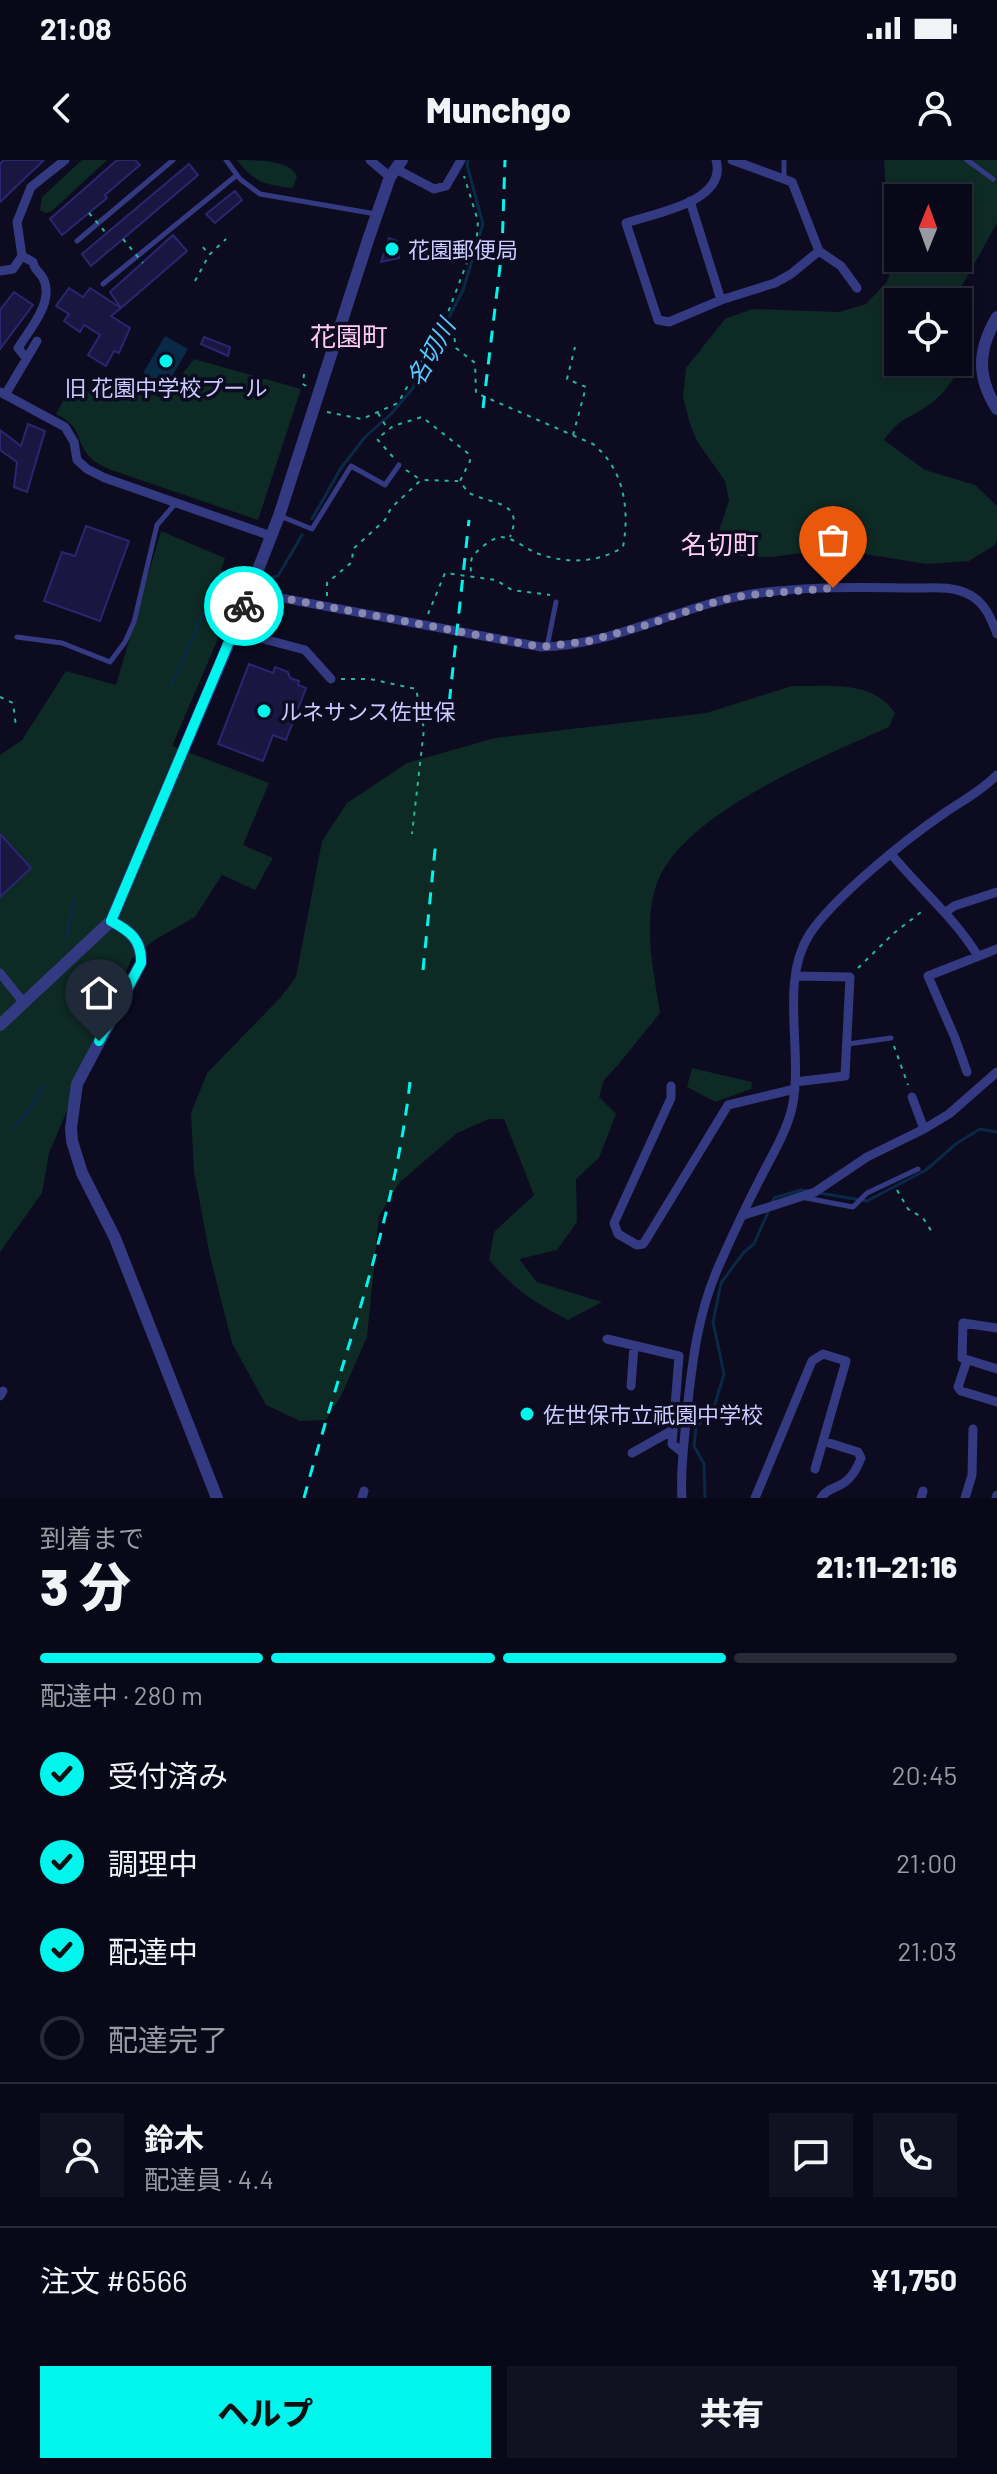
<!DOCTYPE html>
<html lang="ja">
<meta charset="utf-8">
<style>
body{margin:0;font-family:Barlow,"Noto Sans JP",sans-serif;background:#121121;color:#f1f3f6;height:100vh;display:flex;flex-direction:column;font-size:30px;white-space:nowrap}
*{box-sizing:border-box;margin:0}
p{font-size:26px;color:#999aa2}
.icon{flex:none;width:44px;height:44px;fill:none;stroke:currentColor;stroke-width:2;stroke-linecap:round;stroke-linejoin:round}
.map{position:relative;height:1338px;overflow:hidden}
.drawer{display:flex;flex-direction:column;background:#090818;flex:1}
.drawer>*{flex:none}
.needle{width:52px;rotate:1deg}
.controls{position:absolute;left:884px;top:24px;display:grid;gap:16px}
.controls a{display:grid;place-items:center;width:88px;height:88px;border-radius:0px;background:#090818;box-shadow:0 4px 12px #0003,0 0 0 2px #292937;font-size:40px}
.pin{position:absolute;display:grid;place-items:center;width:68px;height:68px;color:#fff;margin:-82px -34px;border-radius:50% 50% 50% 0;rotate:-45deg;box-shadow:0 0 8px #0007}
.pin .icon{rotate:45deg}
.courier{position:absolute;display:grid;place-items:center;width:80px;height:80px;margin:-40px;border:6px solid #00f5ec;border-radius:50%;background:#fff;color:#222;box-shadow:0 2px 10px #0007}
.head em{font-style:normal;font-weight:800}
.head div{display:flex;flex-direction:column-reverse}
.head{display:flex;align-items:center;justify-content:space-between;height:136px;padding:0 40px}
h1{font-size:52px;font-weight:800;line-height:60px}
.bar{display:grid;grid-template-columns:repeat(4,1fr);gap:12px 8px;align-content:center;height:96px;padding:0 40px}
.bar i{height:10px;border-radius:6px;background:#292937}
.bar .current{background:#00f5ec}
.bar p{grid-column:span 4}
.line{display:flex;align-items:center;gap:20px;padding:0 40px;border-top:2px solid #292937}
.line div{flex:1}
.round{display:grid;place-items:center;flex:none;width:84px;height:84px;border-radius:0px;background:#121121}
ol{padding:0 40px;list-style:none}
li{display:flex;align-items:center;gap:24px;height:88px}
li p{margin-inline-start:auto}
li .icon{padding:8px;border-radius:50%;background:#00f5ec;color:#111;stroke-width:4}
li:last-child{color:#999aa2}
li i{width:44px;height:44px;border:4px solid #292937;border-radius:50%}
.action{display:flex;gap:16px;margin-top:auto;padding:16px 40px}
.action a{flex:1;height:92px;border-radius:0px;background:#00f5ec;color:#111;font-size:32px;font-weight:800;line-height:92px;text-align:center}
.action a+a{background:#121121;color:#f1f3f6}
.status{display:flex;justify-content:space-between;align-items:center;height:56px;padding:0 40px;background:#090818;direction:ltr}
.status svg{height:22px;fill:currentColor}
header{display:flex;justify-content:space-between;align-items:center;height:104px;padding:0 40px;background:#090818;font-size:36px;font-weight:800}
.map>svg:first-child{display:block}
</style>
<div class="status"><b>21:08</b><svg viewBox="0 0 49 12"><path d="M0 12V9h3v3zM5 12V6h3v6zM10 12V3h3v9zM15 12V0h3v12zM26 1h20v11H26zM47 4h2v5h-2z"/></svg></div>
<header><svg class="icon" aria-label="back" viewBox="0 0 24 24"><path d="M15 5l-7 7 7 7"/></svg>Munchgo<svg class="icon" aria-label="person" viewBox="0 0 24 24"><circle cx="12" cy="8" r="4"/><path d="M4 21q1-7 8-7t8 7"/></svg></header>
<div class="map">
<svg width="997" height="1338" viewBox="0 0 997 1338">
<rect width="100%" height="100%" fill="#0c0b20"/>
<path fill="#0e2a25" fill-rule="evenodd" d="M82,0H107L52,51L46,53L40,50L42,37Z
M237,0C257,0 290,0 297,16L293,28C265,25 255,23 237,0Z
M884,0H997V63L959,131C973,173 967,219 927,246C905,261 901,257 884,280L925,310L975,325L997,346V380L995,385L969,401L927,404L833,389L771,397L739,396L724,386L720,368L729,340L725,321L697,281L690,264L683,237L686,208L725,159L752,149L839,152L866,144L886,123L896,100L895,71L886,33ZM898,38H958V98H898ZM898,142H958V202H898Z
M194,199L301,229L258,360L111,310C103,306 93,302 88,295C73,275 84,269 56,254L68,232H91L120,217L163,239Z
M161,371L225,398L221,410L244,418L172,586L269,623L243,685L273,698L255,730L222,715L195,757L156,779L132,798L49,993L42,1033L0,1092V595L22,580L66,511L116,525Z
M792,526C828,527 872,519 895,553L889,567C823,597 679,654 656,726C643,766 654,813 660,853L618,905L604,920L599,937L616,954L599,998L576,1019L577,1062L557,1090L519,1099L537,1122L602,1142L568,1160C533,1142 515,1130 489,1100L494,1072L534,1035L504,959H489L457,973L399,1023L379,1056L367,1177L342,1234L326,1260L300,1261L266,1245L232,1183L210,1096L194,1012L191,953L207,913L281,837L296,817L322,681L347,643L407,603L495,578L706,553Z
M692,908L752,922L751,929L715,942L687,927Z"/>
<path fill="#092946" d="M165,176L188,189L166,227L143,213Z"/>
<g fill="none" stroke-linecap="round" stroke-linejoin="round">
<path stroke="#092946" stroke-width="3" d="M312,359L341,308L365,277L392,253L413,228L463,130L483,64L467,5L468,0
M258,420L278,416L302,375
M171,526L214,430L250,422
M66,777L74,741
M14,967L28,952L44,926
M819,1033L867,1041L926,1010L957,983L980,969L997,972
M772,1043L774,1038L801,1030L808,1031
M705,1338L704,1304L694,1286L696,1268L715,1244L724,1214L713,1162L721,1123L744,1092L754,1084L769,1050"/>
</g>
<path fill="#191642" stroke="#2b2670" stroke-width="2" d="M4,0H44L0,42V4Z
M117,0H135L140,5L105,35L107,38L62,75L50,59Z
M189,4L198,15L91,106L82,94Z
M235,31L242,40L215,63L206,54Z
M173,75L187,91L121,148L110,132Z
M389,78L397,81L399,98L381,102Z
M69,128L83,137L90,128L121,148L111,156L130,168L119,193L114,191L106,206L88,195L100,175L84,165L80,172L64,161L69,154L56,146Z
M14,132L33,145L0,189V150Z
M204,177L230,187L228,196L201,184Z
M28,264L45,271L27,332L14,327L17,302L0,290V270L21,286Z
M86,366L129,381L100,461L44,441L62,392L75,396Z
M249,504L273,513L275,507L288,512L290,518L299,521L298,525L306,528L286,580L273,575L263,601L218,584Z
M0,674L31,708L0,737Z"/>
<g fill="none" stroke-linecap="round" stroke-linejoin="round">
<path stroke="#25b89b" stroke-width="2" stroke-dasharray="4 6" stroke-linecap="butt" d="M203,87L208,94
M195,121L209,95L226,79
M444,163L453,169L456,188L475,203L476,233L593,284C624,309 630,349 623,387C597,404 563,404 534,392C524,387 511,377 501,377C492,378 476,390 472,398C470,402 471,411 471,416
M304,214L303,224L306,226
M327,252L362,259L398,243L444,163L477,76L478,61L464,16
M378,253L387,268
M573,275L586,227L567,219L575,187
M393,297L377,279L393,266L422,257L469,294L470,301L460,321C461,323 467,331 468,332C488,345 526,339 510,377
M406,310L421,320
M327,436V423L352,402L353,389L385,360L391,348L421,320L458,321
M428,454L445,413L496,420L512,430L550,435
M341,519H370L416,529L424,569L412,674
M0,537L13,543L16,566
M858,808L894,773L925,749
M894,886L908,925
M897,1030L908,1049L923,1058L932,1072"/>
<path stroke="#333a82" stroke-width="5" d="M226,0L240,19L260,34L376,54
M784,0V19
M967,0L993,19
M77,81L173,0
M103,124L237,15
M280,356L312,369L351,306L385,325L399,305
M17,477L62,483L110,502L125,482L134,462L157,365L175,344
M547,487L556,442
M848,884L891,878
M806,1038L853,1047L867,1033L918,1009"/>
<path stroke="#333a82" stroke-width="9" d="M370,0L390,17
M716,0C728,42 655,53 626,63L658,160L669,162L721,140L775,123L791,114L819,91
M732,0L792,22L819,91L841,106L857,128
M396,9L434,29L446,26L461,0
M690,41L721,140
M22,96L33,102C34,110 39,111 43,118C55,141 30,169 18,188L26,198
M0,111L13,109L22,96L17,62L31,27L65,0
M0,232L65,267L74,282L77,300L87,309L105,318L271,376
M5,235L37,181
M250,432L541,487C604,486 663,455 723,440C777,426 849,427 904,428C926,429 950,424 970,435C985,443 991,458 997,474
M234,471L305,490L331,519
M892,695C920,729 954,757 978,796
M946,752L954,746L997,732
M0,813L24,843
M967,912L955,878L928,816L997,789
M795,922L845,916L850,817L796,816
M671,926V938L614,1063L618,1074L637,1085L643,1084L647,1078L728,945L795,929
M912,937L924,969
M744,1055L815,1032L867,997L924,969L949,954L997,912
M997,1168L963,1163L962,1198L997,1209
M607,1179L679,1196L672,1284L683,1293
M967,1200L958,1227L961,1231L997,1242
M631,1226L634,1186
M0,1236L3,1231
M632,1293L673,1270
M362,1338L364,1331
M682,1338C680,1312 684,1286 686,1260C692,1203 697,1153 721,1101C733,1074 746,1046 760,1019C771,997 786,973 792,948C804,893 779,823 809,775C833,738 905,680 943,654C963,640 979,633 997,615
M755,1338L812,1201L823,1194L846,1201L815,1309
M821,1338C827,1328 836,1329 845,1322C852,1317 858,1306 861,1298L858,1292L823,1281
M921,1338L923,1331
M965,1338L972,1315L973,1269
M996,1338L997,1335"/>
<path stroke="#333a82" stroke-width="12" d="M997,157C978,189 976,216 997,249
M111,761C130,771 142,780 141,803L77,924L71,968L72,981L82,1013L115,1078L217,1338
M0,865L111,761L234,471L279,356L369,77L390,17L402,0"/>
<path stroke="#00f5ec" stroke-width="3" stroke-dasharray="12 10" stroke-linecap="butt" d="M483,248L502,90L505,0
M447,563L469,360
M423,810L436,680
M304,1338C341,1200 394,1064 410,922"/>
<path stroke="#25b89b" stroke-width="2" stroke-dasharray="4 6" stroke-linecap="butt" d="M89,53L106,73
M123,79L143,103"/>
</g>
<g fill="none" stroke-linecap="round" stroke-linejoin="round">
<path stroke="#8888b1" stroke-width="8" stroke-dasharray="0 14.4" d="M244,446L250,432L541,487L589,481L643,466L721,440L748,435L833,428"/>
<path stroke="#00f5ec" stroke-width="10" d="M99,881L141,803C142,780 130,771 111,761L244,446"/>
</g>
<g fill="#00f5ec" stroke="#0c0b20" stroke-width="3">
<circle cx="392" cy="89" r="8"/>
<circle cx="166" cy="201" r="8"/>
<circle cx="264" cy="551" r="8"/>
<circle cx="527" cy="1254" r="8"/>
</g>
<g text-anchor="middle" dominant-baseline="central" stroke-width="7" stroke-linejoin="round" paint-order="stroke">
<g font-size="22" fill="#cacbff" stroke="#0c0b20" text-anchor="start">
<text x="408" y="89">花園郵便局</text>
<text x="166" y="227" text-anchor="middle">旧 花園中学校プール</text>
<text x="280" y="551">ルネサンス佐世保</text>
<text x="543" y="1254">佐世保市立祇園中学校</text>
</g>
<g font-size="24" font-style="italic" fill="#58c8ff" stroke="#0c0b20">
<text transform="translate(430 192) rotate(-61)">名切川</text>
</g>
<g font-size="26" fill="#ffccf3" stroke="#0c0b20">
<text x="349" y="175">花園町</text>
<text x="720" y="383">名切町</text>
</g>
</g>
</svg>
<div class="controls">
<a><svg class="needle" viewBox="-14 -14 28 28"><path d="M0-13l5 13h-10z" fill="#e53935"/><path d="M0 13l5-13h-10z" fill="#999aa2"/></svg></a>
<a><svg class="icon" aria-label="locate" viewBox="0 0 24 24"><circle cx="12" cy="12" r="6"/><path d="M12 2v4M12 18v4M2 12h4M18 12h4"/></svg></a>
</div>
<div class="pin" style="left:833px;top:428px;background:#ea580c"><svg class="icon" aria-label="bag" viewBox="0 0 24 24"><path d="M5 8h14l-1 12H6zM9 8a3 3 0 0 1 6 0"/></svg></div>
<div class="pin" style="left:99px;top:881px;background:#1f2937"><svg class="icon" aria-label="home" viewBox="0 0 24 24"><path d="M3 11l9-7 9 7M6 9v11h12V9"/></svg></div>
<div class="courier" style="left:244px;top:446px"><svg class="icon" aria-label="bike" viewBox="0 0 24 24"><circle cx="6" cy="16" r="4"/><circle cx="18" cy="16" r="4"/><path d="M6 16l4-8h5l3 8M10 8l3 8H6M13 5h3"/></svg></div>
</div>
<section class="drawer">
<div class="head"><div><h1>3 分</h1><p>到着まで</p></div><em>21:11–21:16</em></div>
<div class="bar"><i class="current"></i><i class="current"></i><i class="current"></i><i></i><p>配達中 · 280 m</p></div>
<ol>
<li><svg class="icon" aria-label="check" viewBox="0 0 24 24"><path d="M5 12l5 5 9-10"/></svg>受付済み<p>20:45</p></li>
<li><svg class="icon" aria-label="check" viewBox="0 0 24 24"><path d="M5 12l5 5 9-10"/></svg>調理中<p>21:00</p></li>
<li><svg class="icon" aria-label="check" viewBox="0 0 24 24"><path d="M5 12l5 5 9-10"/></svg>配達中<p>21:03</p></li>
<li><i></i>配達完了</li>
</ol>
<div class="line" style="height:144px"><a class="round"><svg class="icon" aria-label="person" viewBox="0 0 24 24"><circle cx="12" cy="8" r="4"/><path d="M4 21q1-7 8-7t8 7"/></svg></a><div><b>鈴木</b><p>配達員 · 4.4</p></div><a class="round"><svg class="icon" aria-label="chat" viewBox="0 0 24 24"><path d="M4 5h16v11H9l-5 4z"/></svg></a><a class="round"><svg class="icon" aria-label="phone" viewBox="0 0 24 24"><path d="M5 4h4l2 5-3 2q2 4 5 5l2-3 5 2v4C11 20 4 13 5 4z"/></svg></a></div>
<div class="line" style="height:104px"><div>注文 #6566</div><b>¥1,750</b></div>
<div class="action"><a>ヘルプ</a><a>共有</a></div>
</section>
